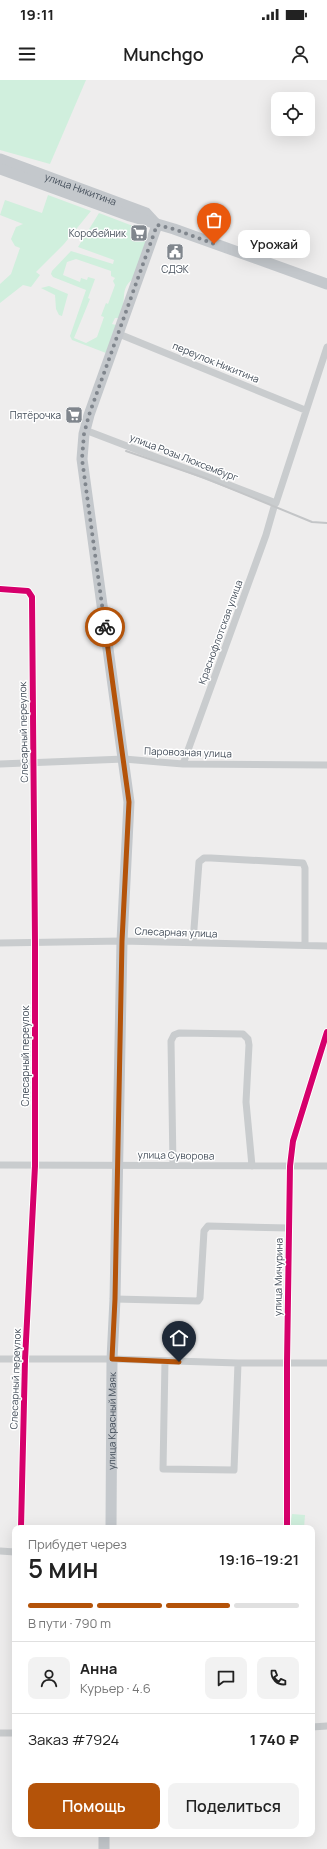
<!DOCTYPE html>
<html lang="ru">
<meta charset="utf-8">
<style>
body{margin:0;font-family:Manrope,sans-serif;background:#f2f2f2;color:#222;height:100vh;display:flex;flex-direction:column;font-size:15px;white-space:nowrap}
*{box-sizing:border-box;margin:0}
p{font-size:13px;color:#767676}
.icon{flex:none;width:22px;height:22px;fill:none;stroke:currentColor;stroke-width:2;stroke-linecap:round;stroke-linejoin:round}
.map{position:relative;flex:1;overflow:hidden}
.details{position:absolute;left:12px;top:1445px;width:303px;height:312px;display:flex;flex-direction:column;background:#fff;border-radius:8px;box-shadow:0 4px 16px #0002}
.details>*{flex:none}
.fabs{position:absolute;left:271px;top:12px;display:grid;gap:8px}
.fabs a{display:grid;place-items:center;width:44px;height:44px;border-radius:8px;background:#fff;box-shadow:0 4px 16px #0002;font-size:20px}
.pin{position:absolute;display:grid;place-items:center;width:34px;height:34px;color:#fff;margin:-41px -17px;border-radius:50% 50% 50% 0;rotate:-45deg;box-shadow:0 0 4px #0007}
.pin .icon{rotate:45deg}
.courier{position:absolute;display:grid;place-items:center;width:40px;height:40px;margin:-20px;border:3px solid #b45309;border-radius:50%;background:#fff;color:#222;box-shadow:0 1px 5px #0007}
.bubble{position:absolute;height:28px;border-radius:8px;background:#fff;box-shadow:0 4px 16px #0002;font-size:13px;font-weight:600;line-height:28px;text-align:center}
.head em{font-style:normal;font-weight:600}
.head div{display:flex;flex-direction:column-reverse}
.head{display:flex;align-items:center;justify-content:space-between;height:68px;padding:0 16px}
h1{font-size:26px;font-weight:600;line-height:30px}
.bar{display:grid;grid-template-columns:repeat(4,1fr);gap:6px 4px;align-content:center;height:48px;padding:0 16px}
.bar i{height:5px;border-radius:3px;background:#e0e0e0}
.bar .current{background:#b45309}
.bar p{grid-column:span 4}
.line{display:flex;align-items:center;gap:10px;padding:0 16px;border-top:1px solid #e0e0e0}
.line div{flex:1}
.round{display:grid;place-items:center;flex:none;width:42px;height:42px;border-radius:8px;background:#f2f2f2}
.primary-button{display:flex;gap:8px;margin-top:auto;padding:8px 16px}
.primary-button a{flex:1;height:46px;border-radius:8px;background:#b45309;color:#fff;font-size:16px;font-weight:600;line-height:46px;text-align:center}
.primary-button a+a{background:#f2f2f2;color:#222}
.status{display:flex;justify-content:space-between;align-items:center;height:28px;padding:0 20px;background:#fff;direction:ltr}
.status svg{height:11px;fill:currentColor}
header{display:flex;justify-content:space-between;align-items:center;height:52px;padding:0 16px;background:#fff;font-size:18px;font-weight:600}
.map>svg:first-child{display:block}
</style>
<div class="status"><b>19:11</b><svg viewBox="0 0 49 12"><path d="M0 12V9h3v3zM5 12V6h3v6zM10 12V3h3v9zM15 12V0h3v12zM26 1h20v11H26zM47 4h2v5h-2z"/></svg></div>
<header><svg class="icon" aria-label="menu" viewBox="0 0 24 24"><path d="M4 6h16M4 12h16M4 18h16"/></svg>Munchgo<svg class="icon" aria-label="person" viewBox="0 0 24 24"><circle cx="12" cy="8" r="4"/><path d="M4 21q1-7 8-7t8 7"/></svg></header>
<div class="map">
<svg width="327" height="1769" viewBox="0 0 327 1769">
<rect width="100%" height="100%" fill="#eeeded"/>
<path fill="#d0efdd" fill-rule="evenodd" d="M0,0H86L50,84L0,70Z
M48,115L91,131L64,164L36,192L40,195L31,207L23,205L0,223V204L11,194L20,168L15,166L11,159L16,147L23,144L0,135L5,120L42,133Z
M99,133L146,151L148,155L133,199C122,207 125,215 123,226C122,230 120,234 119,238H115L112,244L116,245L106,273L72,260L70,256L86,210L53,197L51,194L52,191L71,171L113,184L114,180L78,167ZM76,179L111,191V196L115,198L113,201L115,205L108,224L106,223L101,236L104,237L97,257L86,263L74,258L90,219L88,218L95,199L88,197L87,200L81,198L80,202L63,195L67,182Z
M49,206L68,214L62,236L59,235L56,229L55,215L41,208Z
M292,1434L305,1435L304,1448H290Z"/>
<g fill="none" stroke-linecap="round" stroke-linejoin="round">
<path stroke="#c9ccce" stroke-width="7" d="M119,254L305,330
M85,350L276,423L327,267
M0,509L28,511L32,517L35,863V1086L25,1280L21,1448
M0,684L124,679L183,684L327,685
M183,684L266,455L274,427
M193,862L199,782L204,778H211L303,783L305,788V865
M0,863L122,861L327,866
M0,1085L327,1086
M173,1085L171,961L174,955L179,953L243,954L248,959L249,965L246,1022L252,1086
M115,1219L198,1221L200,1218L204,1151L208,1146L289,1148
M0,1279H112L238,1283H327
M165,1281L163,1389L234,1390L238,1283
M287,1448V1283L290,1086L293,1061L327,952
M0,1471L15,1472
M312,1647L327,1646
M0,1653H15"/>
<g stroke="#c4c8cc" stroke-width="11">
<path id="s1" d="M0,79L146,133L157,145"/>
<path d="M0,89L130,136L174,149L327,204"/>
<path id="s2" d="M111,1448L112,1279L115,1219L122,861L129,722L82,379L84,354L89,335L157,145"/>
<path d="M104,1769V1754"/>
</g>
<path stroke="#c3c5c7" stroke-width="2" d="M126,371L205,398L312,442L327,443"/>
<defs>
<path id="cycleway" d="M0,509L28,511L32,517L35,863V1086L25,1280L21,1448
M287,1448V1283L290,1086L293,1061L327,952"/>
</defs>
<use href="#cycleway" stroke="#fff" stroke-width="8"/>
<use href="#cycleway" stroke="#d6006c" stroke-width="6"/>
</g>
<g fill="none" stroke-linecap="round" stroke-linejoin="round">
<path stroke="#80868d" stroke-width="4" stroke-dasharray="0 7.2" d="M105,547L82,379L84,354L89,335L157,145L174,149L214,164"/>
<path stroke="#b45309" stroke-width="5" d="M105,547L129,722L122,861L115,1219L112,1279L179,1282"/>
</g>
<defs>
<symbol id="supermarket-square" viewBox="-11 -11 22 22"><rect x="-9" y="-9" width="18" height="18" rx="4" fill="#80868d" stroke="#fff"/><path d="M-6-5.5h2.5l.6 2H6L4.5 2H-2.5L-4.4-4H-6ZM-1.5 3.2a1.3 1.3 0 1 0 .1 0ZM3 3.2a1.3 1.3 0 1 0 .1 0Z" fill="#fff"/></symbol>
<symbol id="civic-square" viewBox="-11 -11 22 22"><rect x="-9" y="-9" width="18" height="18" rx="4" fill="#80868d" stroke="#fff"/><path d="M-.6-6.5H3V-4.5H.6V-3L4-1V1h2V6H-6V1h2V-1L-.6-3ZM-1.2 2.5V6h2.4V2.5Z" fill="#fff"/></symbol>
</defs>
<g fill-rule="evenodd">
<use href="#supermarket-square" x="129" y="143" width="20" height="20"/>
<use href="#civic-square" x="165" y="162" width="20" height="20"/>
<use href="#supermarket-square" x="64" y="325" width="20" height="20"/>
</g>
<g text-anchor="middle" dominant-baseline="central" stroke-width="3" stroke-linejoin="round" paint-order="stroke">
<g font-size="10" fill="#444e5a" stroke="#fff">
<text stroke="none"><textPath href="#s1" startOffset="86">улица Никитина</textPath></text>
<text transform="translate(216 282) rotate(22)">переулок Никитина</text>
<text transform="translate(184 377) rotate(21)">улица Розы Люксембург</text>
<text transform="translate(220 552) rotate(-70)">Краснофлотская улица</text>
<text transform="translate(23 652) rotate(-91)">Слесарный переулок</text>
<text transform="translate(188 672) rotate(2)">Паровозная улица</text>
<text transform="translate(176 852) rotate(2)">Слесарная улица</text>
<text transform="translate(25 976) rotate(-90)">Слесарный переулок</text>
<text transform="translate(176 1075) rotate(1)">улица Суворова</text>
<text transform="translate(278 1197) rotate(-89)">улица Мичурина</text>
<text transform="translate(15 1299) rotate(-88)">Слесарный переулок</text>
<text stroke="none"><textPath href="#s2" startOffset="107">улица Красный Маяк</textPath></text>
</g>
<g font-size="10" fill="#444e5a" stroke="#fff" text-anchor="end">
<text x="126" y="153">Коробейник</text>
<text x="175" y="189" text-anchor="middle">СДЭК</text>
<text x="61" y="335">Пятёрочка</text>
</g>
</g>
</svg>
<div class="fabs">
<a><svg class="icon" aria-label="locate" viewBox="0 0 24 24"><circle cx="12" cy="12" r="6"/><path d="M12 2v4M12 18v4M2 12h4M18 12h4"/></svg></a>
</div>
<div class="pin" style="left:214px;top:164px;background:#ea580c"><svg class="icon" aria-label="bag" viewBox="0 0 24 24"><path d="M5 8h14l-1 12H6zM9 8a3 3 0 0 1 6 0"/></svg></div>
<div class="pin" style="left:179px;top:1282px;background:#1f2937"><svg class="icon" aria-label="home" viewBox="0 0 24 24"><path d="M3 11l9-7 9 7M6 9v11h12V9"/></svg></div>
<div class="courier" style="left:105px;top:547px"><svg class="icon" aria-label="bike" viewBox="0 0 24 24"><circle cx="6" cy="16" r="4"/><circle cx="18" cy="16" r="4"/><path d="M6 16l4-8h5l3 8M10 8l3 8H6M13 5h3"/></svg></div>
<div class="bubble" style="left:238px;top:150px;width:72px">Урожай</div>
<section class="details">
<div class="head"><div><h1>5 мин</h1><p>Прибудет через</p></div><em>19:16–19:21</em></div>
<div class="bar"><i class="current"></i><i class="current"></i><i class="current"></i><i></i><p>В пути · 790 m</p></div>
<div class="line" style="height:72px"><a class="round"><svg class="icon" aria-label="person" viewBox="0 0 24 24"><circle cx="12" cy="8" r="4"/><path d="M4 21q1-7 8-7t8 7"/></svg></a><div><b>Анна</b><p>Курьер · 4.6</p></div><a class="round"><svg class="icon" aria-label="chat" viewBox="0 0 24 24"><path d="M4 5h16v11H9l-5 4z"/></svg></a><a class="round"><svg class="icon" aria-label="phone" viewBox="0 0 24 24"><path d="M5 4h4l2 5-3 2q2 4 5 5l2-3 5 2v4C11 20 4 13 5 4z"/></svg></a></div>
<div class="line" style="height:52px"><div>Заказ #7924</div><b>1 740 ₽</b></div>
<div class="primary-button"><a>Помощь</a><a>Поделиться</a></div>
</section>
</div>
